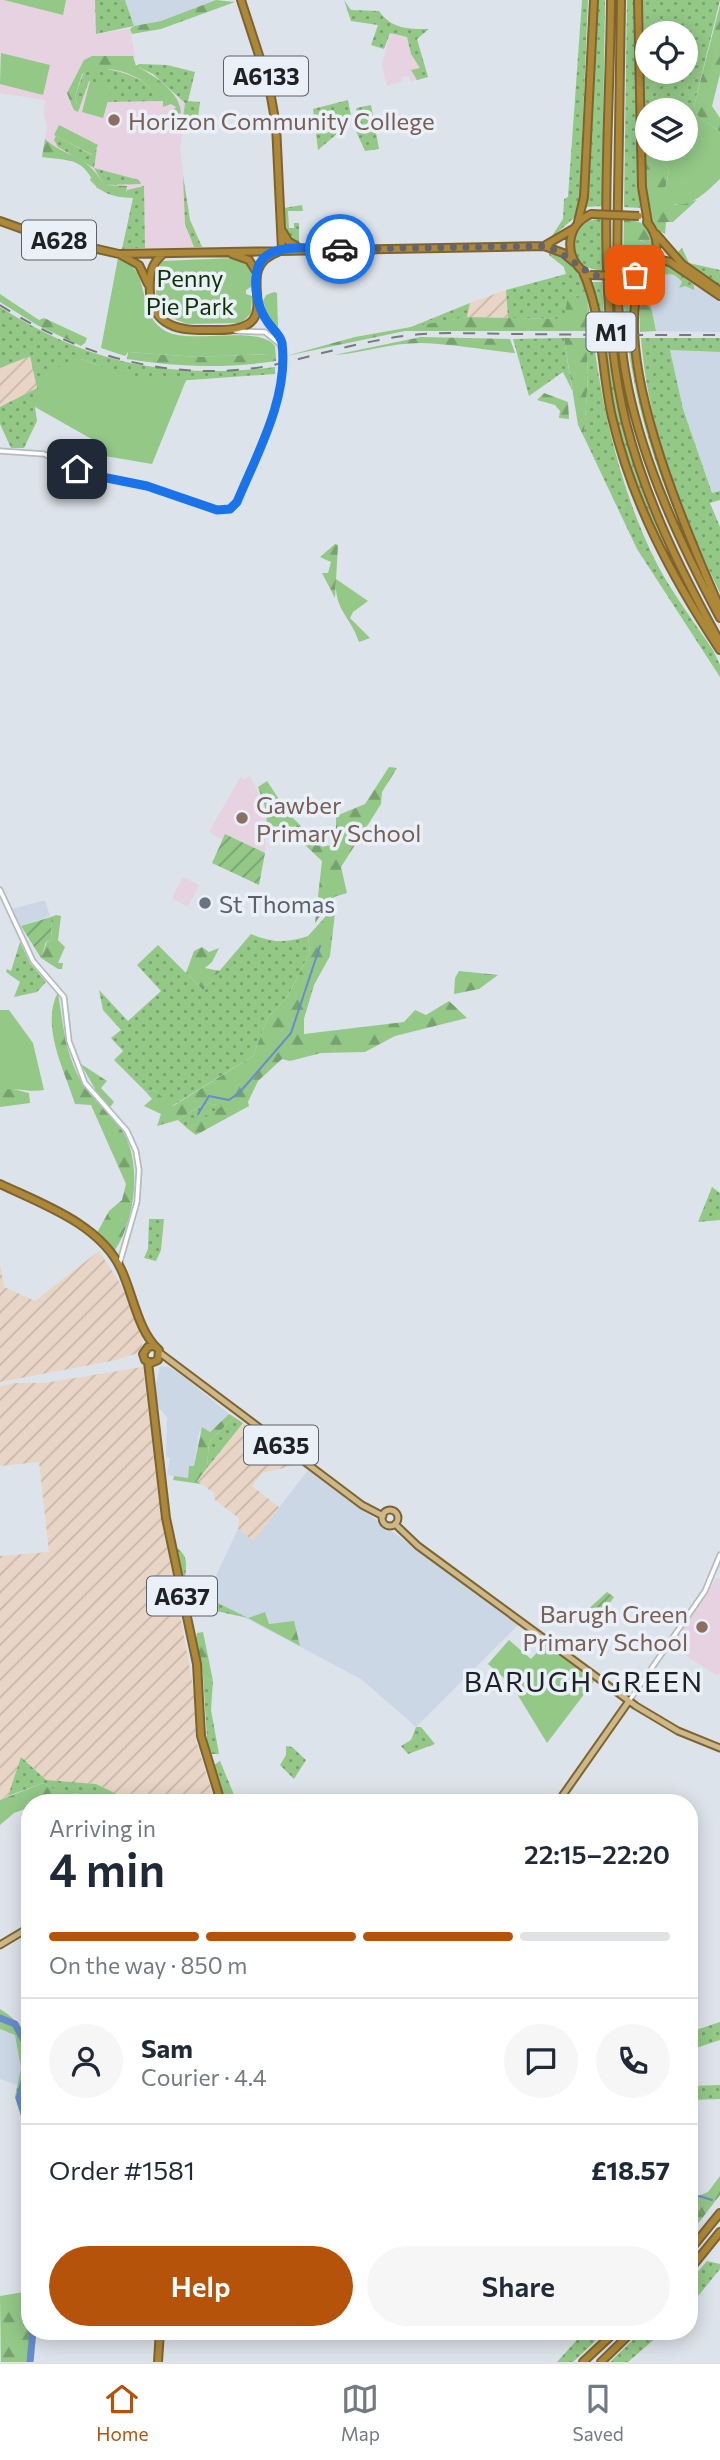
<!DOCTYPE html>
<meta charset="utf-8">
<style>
body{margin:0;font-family:Commissioner,sans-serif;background:#f6f6f7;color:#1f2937;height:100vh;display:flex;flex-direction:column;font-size:26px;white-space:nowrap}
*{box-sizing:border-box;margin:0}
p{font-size:23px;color:#747a83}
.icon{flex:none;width:38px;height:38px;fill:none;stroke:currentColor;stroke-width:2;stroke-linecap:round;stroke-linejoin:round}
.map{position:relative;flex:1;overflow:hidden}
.drawer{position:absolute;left:21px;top:1794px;width:677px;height:546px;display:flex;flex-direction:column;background:#fff;border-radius:28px;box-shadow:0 4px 18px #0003}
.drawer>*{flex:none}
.fabs{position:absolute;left:635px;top:21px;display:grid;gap:14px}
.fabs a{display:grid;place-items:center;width:63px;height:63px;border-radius:50%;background:#fff;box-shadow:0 4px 18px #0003;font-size:35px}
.pin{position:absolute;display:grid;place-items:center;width:60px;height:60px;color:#fff;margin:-30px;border-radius:14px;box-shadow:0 4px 10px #0006}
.courier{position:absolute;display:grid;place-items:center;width:70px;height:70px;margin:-35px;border:5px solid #1a73e8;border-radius:50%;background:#fff;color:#222;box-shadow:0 2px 9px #0007}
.summary em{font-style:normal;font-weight:600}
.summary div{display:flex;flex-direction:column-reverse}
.summary{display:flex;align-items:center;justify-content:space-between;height:119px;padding:0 28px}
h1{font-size:46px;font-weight:600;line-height:52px}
.bar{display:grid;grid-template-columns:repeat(4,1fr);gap:10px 7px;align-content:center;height:84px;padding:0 28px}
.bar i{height:9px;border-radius:5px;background:#e0e1e3}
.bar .active{background:#b45309}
.bar p{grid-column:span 4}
.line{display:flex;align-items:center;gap:18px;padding:0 28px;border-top:2px solid #e0e1e3}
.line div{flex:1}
.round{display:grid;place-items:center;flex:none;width:74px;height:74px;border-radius:37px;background:#f6f6f7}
.button{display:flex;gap:14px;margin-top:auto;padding:14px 28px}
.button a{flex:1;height:80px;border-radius:42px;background:#b45309;color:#fff;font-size:28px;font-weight:600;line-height:80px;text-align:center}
.button a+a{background:#f6f6f7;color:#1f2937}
.tabs{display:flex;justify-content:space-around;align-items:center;height:98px;border-top:2px solid #e0e1e3;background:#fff;font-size:19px;color:#747a83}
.tabs a{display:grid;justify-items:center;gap:4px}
.tabs .active{color:#b45309}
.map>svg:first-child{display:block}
</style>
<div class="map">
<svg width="720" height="2362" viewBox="0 0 720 2362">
<defs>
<pattern id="industrial-furrows" width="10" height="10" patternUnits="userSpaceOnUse" patternTransform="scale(1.75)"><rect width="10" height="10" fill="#e8d5c5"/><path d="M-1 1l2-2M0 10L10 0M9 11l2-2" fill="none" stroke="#c7b7a9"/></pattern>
<pattern id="grass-dots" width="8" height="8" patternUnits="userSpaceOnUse" patternTransform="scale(1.75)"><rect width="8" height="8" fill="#93c887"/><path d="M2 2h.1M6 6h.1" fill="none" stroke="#77a26e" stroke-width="1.8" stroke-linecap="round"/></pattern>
<pattern id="forest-firs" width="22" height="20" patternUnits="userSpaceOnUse" patternTransform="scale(1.75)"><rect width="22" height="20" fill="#93c887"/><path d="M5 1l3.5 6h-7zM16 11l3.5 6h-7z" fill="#77a26e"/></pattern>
<pattern id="garden-furrows" width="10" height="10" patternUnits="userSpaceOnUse" patternTransform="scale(1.75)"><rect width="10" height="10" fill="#93c887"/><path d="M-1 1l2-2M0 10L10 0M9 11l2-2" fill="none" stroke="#77a26e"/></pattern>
</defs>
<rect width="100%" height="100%" fill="#dde3ea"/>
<path fill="#ccd7e5" d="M125,0H216L161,21L134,26Z
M667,265L685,281L720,300V332L656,331L646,289L652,270Z
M670,350L720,352V491L712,493L683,409Z
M45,900L50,916L21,926L12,909Z
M160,1366L169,1367L184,1377L229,1414L210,1432L199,1431L194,1467L188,1478L167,1475L170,1458L166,1457L167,1417L158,1407L155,1390Z
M308,1470L519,1624L416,1727L361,1679L206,1597L238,1529L254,1540Z
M0,2029L15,2035L21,2068L18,2085L0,2079Z"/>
<path fill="url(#industrial-furrows)" d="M506,290L508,318L467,317L470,303Z
M0,307L30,356L37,388L0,407Z
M99,1251L123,1288L143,1339L141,1352L116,1360L0,1382V1263L4,1287L35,1301Z
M143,1367L158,1493L195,1698L196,1741L215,1802H133L96,1784L46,1780L21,1757L8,1796L0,1800V1556L49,1552L39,1462L0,1466V1386L16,1383H44Z
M243,1423L300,1464L262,1473L252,1486L279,1507L254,1541L238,1529L239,1518L215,1500L214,1493L197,1481Z"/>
<path fill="#e6d2e1" d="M0,0H95L96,34L130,29L135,57L130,63L185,103L180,150L190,220L202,247L122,249L135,191L97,188L87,169L79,162L42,157L47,125L44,115L45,100L0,93Z
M390,33L407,37L411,54L421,68L412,71L417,80L411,81L408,76L402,77L403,81L387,86L382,65Z
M241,776L243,780L250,776L266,810L265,853L226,834L222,840L209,832Z
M183,877L199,885L188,907L172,898Z
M717,1578L720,1579V1674L716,1675L671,1646Z"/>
<path fill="url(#grass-dots)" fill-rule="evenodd" d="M95,0H125L134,26L96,34Z
M344,0L351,10L379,11C392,29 407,29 429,29L417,39L428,77L417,80L411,70L420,68L411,54L407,37L390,33L384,49L371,45L378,25L351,21Z
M582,0H588L580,188L582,189L575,217L550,239L563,219L564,199L568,197Z
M596,0H605L602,206L585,207Z
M627,0H635L640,208L624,207Z
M643,0H720L694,106L698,116L686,126V110H648L645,118ZM648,33H686V72H648Z
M139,64L167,65L195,72L188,101L200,102L197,126H182L185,103L153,74L136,66Z
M95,67C119,71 149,76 158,101L107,102L111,87L89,81L78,112L74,110L72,106L77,104L75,97L83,74Z
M348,100L352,121L318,150L313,109Z
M371,105L379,149L365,151L355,129L359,120L356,108Z
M56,136L92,155L97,148L94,168L139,180L141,184L104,185L94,168L58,147L54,140Z
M183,176L190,220L202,247H194L185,224Z
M91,177L97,188L126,193L127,190L144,186L145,248L122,249L133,198C114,197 103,195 90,180Z
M302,205L303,211H288L289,228H294V223H299V245L286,234L284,208Z
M603,218V272L583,266C571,252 572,237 583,222Z
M651,234C656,250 649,265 634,271L636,244L639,240L649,243Z
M682,248L689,263L720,270V287L676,254Z
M549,252C586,264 588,298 592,331H588L587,298L564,319L508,318L506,290L566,274L564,267L549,255Z
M667,265L694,285V290L685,286L679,288L682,282C672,269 665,276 652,277L649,305L645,278L652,270Z
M590,282H602L605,331H599Z
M470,303L467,317L406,329Z
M0,307C91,365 170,379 275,367V374L162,382L120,374L81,359L47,377L35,407L37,421L24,448H11L0,424V407L37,388L30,356L0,368Z
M593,337C603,414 622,495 657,564C673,594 694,622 713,650L720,665V677L637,549L584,437L588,376L586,338Z
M600,337H606C617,428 645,511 687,592L649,521L623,449Z
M627,337H634L653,443L690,548C659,479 636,412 627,337Z
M564,338L572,390L563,372L529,396L513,339Z
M641,338H720V352L670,350L683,409L712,493L720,491V500L710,503L720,527V593C681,512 648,428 641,338Z
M251,934C273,943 286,943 308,936L310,952L288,996L268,1017L253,1056L172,1106L154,1090L146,1092L114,1060L123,1051L111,1038L121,1030L103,1010L99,990L128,1021L161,991L137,965L158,945L203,990Z
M20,942L30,963L46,982L37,992L14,997L20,982L6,972L7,969L11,971Z
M205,1103L224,1106L188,1129L178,1120Z
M712,1187L720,1193V1220L698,1222Z
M149,1219H164L161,1250L156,1261L144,1258L148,1249Z
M234,1417L243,1423L207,1468L209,1442Z
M177,1548C189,1556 186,1567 185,1580L193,1590L211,1587L206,1597L248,1618L198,1607L188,1609Z
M203,1676L213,1681L211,1710L219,1754H208Z
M416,1727H421L435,1744L408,1754L401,1746L411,1740Z
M286,1746L292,1747L306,1760L294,1779L280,1765L286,1755Z
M21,1757L46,1780L96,1784L133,1802L57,1791L43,1783L8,1796Z
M220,1761L237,1802H224L211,1767Z
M720,2022V2040L690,2050V2032Z
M21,2068L30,2073L25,2097L30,2113V2146L15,2097Z
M720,2085V2099L690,2100V2086Z
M707,2261L720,2264V2269L690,2306V2281Z
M585,2331H606L573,2362H557Z
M642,2331H664L628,2362H610Z"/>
<path fill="url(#forest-firs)" d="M216,0L235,2L161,29L132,34L130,29L134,26L161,21Z
M720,5V74L712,106L720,118V132L698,116L694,106Z
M92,56H133L136,66C154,75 180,92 181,113L168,116L176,107L171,104L163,107V101H158C148,74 107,61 82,74L75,97L77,105L72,106L67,93L84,60Z
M645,118L648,149H663L661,160L669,171L665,190L675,205L697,200L673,222H666L665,234C636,222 646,147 645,118Z
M45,139C67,159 84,151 104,185L127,186L126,193L119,196L97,188C82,158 74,161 42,157Z
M624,217L644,224L651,234L649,243L640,240L636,244L634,271H623Z
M645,278L656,331L640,332L639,298Z
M622,281H635L633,331H626Z
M0,294L39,320L44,318L87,338L85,343L81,346L37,325L0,302Z
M568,297L587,298L588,331H405L286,356L355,337L467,317L564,319Z
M421,337L510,339L515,353C484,350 452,344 421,343C390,343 364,353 334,355Z
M564,338H586L588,376L584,437L578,425Z
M128,352L198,357L269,354L276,359V361C225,369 178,367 127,359Z
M544,393L568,402L569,419L559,418L560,411L555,405L537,400Z
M335,544L338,545L335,598L322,573H328L331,562L320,557Z
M389,767L397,768L382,792L381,804L341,867L347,893L334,897L315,923L322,861L290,831L279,835L267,827L266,810L258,787L267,781L288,813L322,847L336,844V816L365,804Z
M336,905L330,956L314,985L304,1019V1034L404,1022L415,1010L426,1015L449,1001L467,1018L395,1036L365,1052L321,1053L290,1061L282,1059L258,1081L248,1102L249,1106L196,1135L188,1129L222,1106L205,1103L178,1120L157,1126L161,1114L144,1106L152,1099L146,1092L154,1090L173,1106L253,1056L268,1017L288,996L310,952L308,936Z
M56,915L61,916L58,940L65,947L58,963H63L62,969H58L41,958L47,942L52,940L51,917Z
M202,947L209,952L219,948L212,962L205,968L220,971L203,990L186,973L194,951Z
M459,971L498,975L479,989L454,994L455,978Z
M58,992C63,1024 65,1053 81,1081C91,1099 108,1110 120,1127C143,1159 136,1218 115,1250L97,1233L109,1211L122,1200L126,1184L91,1105L75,1104C65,1071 40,1026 58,992Z
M81,1064L107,1081L101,1088L114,1102L110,1107L100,1098Z
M9,1088L29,1093L30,1103L0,1107V1091Z
M229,1414L234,1417L209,1442L207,1468L197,1481L201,1484L173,1480L174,1476L188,1478L189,1466H194L202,1427L210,1432Z
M265,1612L269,1624L294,1621L300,1646L248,1618Z
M203,1632L213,1681L203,1676L196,1638L197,1633Z
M43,1783L57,1791L81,1792L44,1802H30V1807L14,1813L0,1825V1800Z
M0,2009C26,2024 30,2046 30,2073L21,2068L15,2035L0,2029Z
M720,2176V2195L690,2234V2199L708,2192Z
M30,2291V2331H35L33,2362H1L0,2296Z"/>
<path fill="#93c887" d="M4,0H66L63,15Z
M1,53L50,65L43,95L0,84Z
M90,81L112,87L103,118L82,112Z
M698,116L720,132V179C706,192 688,212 668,202L665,190L669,171L661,160L663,149H686V126Z
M59,125L98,145L93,155L54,135Z
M118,258C156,270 132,317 170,333C196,343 258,325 275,346L276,359L268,354L198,357L128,352L125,356L101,348Z
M234,258L246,264L251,272V287L246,290V294L252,296L251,313L242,323L187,324L169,317L160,307L156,294L157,269L162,261Z
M274,292L277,293L278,327L269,319L263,301L266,295Z
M81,359C117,373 149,384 187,378L152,464L99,455L104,446L35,407L38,387L47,377V371Z
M336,579L368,601L353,612L350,618L370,638L359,642C350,615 334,611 336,579Z
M0,1010H9L33,1043L44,1090C29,1093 14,1086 0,1091Z
M509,1640L531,1659L545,1644L595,1680L547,1743L511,1684L488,1664Z"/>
<path fill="url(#garden-furrows)" d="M225,834L265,853L259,885L212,863Z
M51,917L52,940L46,942L41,958L21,926Z
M607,1592L614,1597L596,1623L584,1613Z"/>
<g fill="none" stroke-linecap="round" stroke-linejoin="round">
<path stroke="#688ccd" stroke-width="2" d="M198,1114L209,1096L229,1100L240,1092L291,1033L320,946
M27,2072L30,2071
M690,2201L699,2196L712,2200"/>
<path stroke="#688ccd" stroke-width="7" d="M0,2018L15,2024L26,2044L27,2072L19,2098L30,2131
M30,2362L33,2331"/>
<defs>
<path id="minor" d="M259,305C267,324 281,334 282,355
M235,331L265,332L281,345
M0,451L44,454L92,476L147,486L217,510L230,509L237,502C254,462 278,416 282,372
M0,890L33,961L64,997L69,1041L85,1083L127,1131L136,1151L139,1170L137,1202L119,1265
M629,1701L705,1591L720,1555"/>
<path id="major" d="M160,1353L362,1505L383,1516
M382 1518a8 8 0 1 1 16 0a8 8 0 1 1-16 0Z
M395,1524L418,1546L636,1706L678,1731L720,1748
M558,1802L629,1701
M0,1945L30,1927"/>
<path id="highway" d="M241,0L269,86L276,125L282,250
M611,0C610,133 594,294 626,423C646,501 681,572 720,642
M621,0C620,65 619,131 618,196C617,260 615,325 628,387C645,469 681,544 720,618
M638,0L642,187L648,223
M0,221L45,237L119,254L544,246L563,253L575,263
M578,222L584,197L594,0
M283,232L288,241L299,248
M656,234L682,264L720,291
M544,246L573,229
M163,254C150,264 149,278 150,293C151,306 157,318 169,324C182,331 198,330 212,330C298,333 225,271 278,252
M232,254L249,260L257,273
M121,255L139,265L148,284
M652,264L661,260L670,262L720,296
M646,269C603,343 687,534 720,608
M582,270C603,314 601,370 612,417C632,503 672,577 720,650
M585,273C563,256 566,225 591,214
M630,276C656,270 665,243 647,222
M0,1184C42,1204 100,1224 121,1269C133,1294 138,1332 159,1350L158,1360L151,1363L145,1360L143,1354L148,1347L153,1346
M148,1362L166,1518L197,1664L201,1736L221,1802
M690,2250L720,2213
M690,2269L720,2232
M158,2362L160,2331
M583,2362L616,2331
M601,2362L633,2331"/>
</defs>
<use href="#minor" stroke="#b5bbc2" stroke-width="7"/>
<use href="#major" stroke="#7c6432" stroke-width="9"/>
<use href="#highway" stroke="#7c6432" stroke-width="10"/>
<use href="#minor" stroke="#fff" stroke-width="3.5"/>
<use href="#major" stroke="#ceb888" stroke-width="5"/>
<use href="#highway" stroke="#ae8839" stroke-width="6"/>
<path stroke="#767a7e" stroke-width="2" stroke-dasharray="12 12" stroke-linecap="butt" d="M0,305C80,357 177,384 273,365C323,354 371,338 423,334C454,332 487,334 518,334C586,335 653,335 720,335"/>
<defs>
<path id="minor-bridge" d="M282,372V355"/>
<path id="highway-bridge" d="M591,214L639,216
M590,275L630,276"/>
</defs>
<use href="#minor-bridge" stroke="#b5bbc2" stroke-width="7" stroke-linecap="butt"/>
<use href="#highway-bridge" stroke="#7c6432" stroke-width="10" stroke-linecap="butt"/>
<use href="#minor-bridge" stroke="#fff" stroke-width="3.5"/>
<use href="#highway-bridge" stroke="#ae8839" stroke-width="6"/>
</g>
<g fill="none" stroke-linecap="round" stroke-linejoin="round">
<path stroke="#626569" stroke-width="7" stroke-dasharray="0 12.6" d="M340,249L544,246C584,258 581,287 635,275"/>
<path stroke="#1a73e8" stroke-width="9" d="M77,469L92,475L147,486L217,510L230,509L237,502C257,454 289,397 282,343C280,334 272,329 267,321C257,307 250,275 262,260C276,242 320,249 340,249"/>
</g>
<g fill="#8d6e63" stroke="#eaf0f8" stroke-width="2.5">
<circle cx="114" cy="120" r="7"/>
<circle cx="242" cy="818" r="7"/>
<circle cx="702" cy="1627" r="7"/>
</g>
<circle fill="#6b7280" stroke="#eaf0f8" stroke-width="2.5" cx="205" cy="903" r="7"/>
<g text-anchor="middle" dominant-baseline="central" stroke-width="7" stroke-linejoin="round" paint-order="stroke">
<g fill="#eaf0f8" stroke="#5c5f64" stroke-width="2">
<rect x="224" y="56.5" width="84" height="39" rx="5"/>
<rect x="22" y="220.5" width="74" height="39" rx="5"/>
<rect x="586.5" y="312.5" width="49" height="39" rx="5"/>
<rect x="244" y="1425.5" width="74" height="39" rx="5"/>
<rect x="147" y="1576.5" width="70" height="39" rx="5"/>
</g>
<g font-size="23" font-weight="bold" fill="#1f2124">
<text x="266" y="76">A6133</text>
<text x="59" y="240">A628</text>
<text x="611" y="332">M1</text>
<text x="281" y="1445">A635</text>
<text x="182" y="1596">A637</text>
</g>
<g font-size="24" fill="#785e54" stroke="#eaf0f8" text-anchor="start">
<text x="128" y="120">Horizon Community College</text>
<text x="256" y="804">Gawber<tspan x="256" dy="28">Primary School</tspan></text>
<text x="688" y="1613" text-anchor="end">Barugh Green<tspan x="688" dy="28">Primary School</tspan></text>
</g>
<g font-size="24" fill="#0e3206" stroke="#eaf0f8">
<text x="190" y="277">Penny<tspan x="190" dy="28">Pie Park</tspan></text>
</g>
<g font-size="24" fill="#5b616d" stroke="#eaf0f8" text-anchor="start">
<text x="219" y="903">St Thomas</text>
</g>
<g font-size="28" letter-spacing="2" fill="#1f2124" stroke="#eaf0f8">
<text x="584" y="1681">BARUGH GREEN</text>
</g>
</g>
</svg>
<div class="fabs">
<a><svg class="icon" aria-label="locate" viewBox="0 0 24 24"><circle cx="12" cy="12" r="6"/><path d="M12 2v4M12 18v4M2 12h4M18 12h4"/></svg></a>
<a><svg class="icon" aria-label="layers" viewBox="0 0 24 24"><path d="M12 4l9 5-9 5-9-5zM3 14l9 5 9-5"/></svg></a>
</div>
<div class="pin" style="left:635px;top:275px;background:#ea580c"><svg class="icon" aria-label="bag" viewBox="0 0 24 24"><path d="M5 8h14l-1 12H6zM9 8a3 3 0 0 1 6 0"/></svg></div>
<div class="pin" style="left:77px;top:469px;background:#1f2937"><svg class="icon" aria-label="home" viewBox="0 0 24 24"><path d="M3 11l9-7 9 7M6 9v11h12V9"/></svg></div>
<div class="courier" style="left:340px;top:249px"><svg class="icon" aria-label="car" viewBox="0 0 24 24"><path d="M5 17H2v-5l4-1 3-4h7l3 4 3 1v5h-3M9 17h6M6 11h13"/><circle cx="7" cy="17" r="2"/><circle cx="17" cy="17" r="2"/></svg></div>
<section class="drawer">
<div class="summary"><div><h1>4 min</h1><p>Arriving in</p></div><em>22:15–22:20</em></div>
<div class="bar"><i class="active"></i><i class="active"></i><i class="active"></i><i></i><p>On the way · 850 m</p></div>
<div class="line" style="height:126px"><a class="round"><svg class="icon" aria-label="person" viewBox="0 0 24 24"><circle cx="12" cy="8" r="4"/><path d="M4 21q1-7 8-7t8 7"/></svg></a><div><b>Sam</b><p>Courier · 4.4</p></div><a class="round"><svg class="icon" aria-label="chat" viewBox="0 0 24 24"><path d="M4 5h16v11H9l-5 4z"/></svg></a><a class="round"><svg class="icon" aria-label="phone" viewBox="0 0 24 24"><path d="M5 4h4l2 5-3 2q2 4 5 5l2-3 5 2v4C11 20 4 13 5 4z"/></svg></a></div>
<div class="line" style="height:91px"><div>Order #1581</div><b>£18.57</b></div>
<div class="button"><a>Help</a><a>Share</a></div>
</section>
</div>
<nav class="tabs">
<a class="active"><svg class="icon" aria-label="home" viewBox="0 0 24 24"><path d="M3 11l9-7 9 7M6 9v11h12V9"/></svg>Home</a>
<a><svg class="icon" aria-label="map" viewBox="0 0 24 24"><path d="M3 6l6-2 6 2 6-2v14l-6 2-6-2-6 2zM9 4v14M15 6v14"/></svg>Map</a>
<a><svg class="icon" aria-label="saved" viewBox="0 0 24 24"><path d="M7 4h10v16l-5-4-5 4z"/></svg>Saved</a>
</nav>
